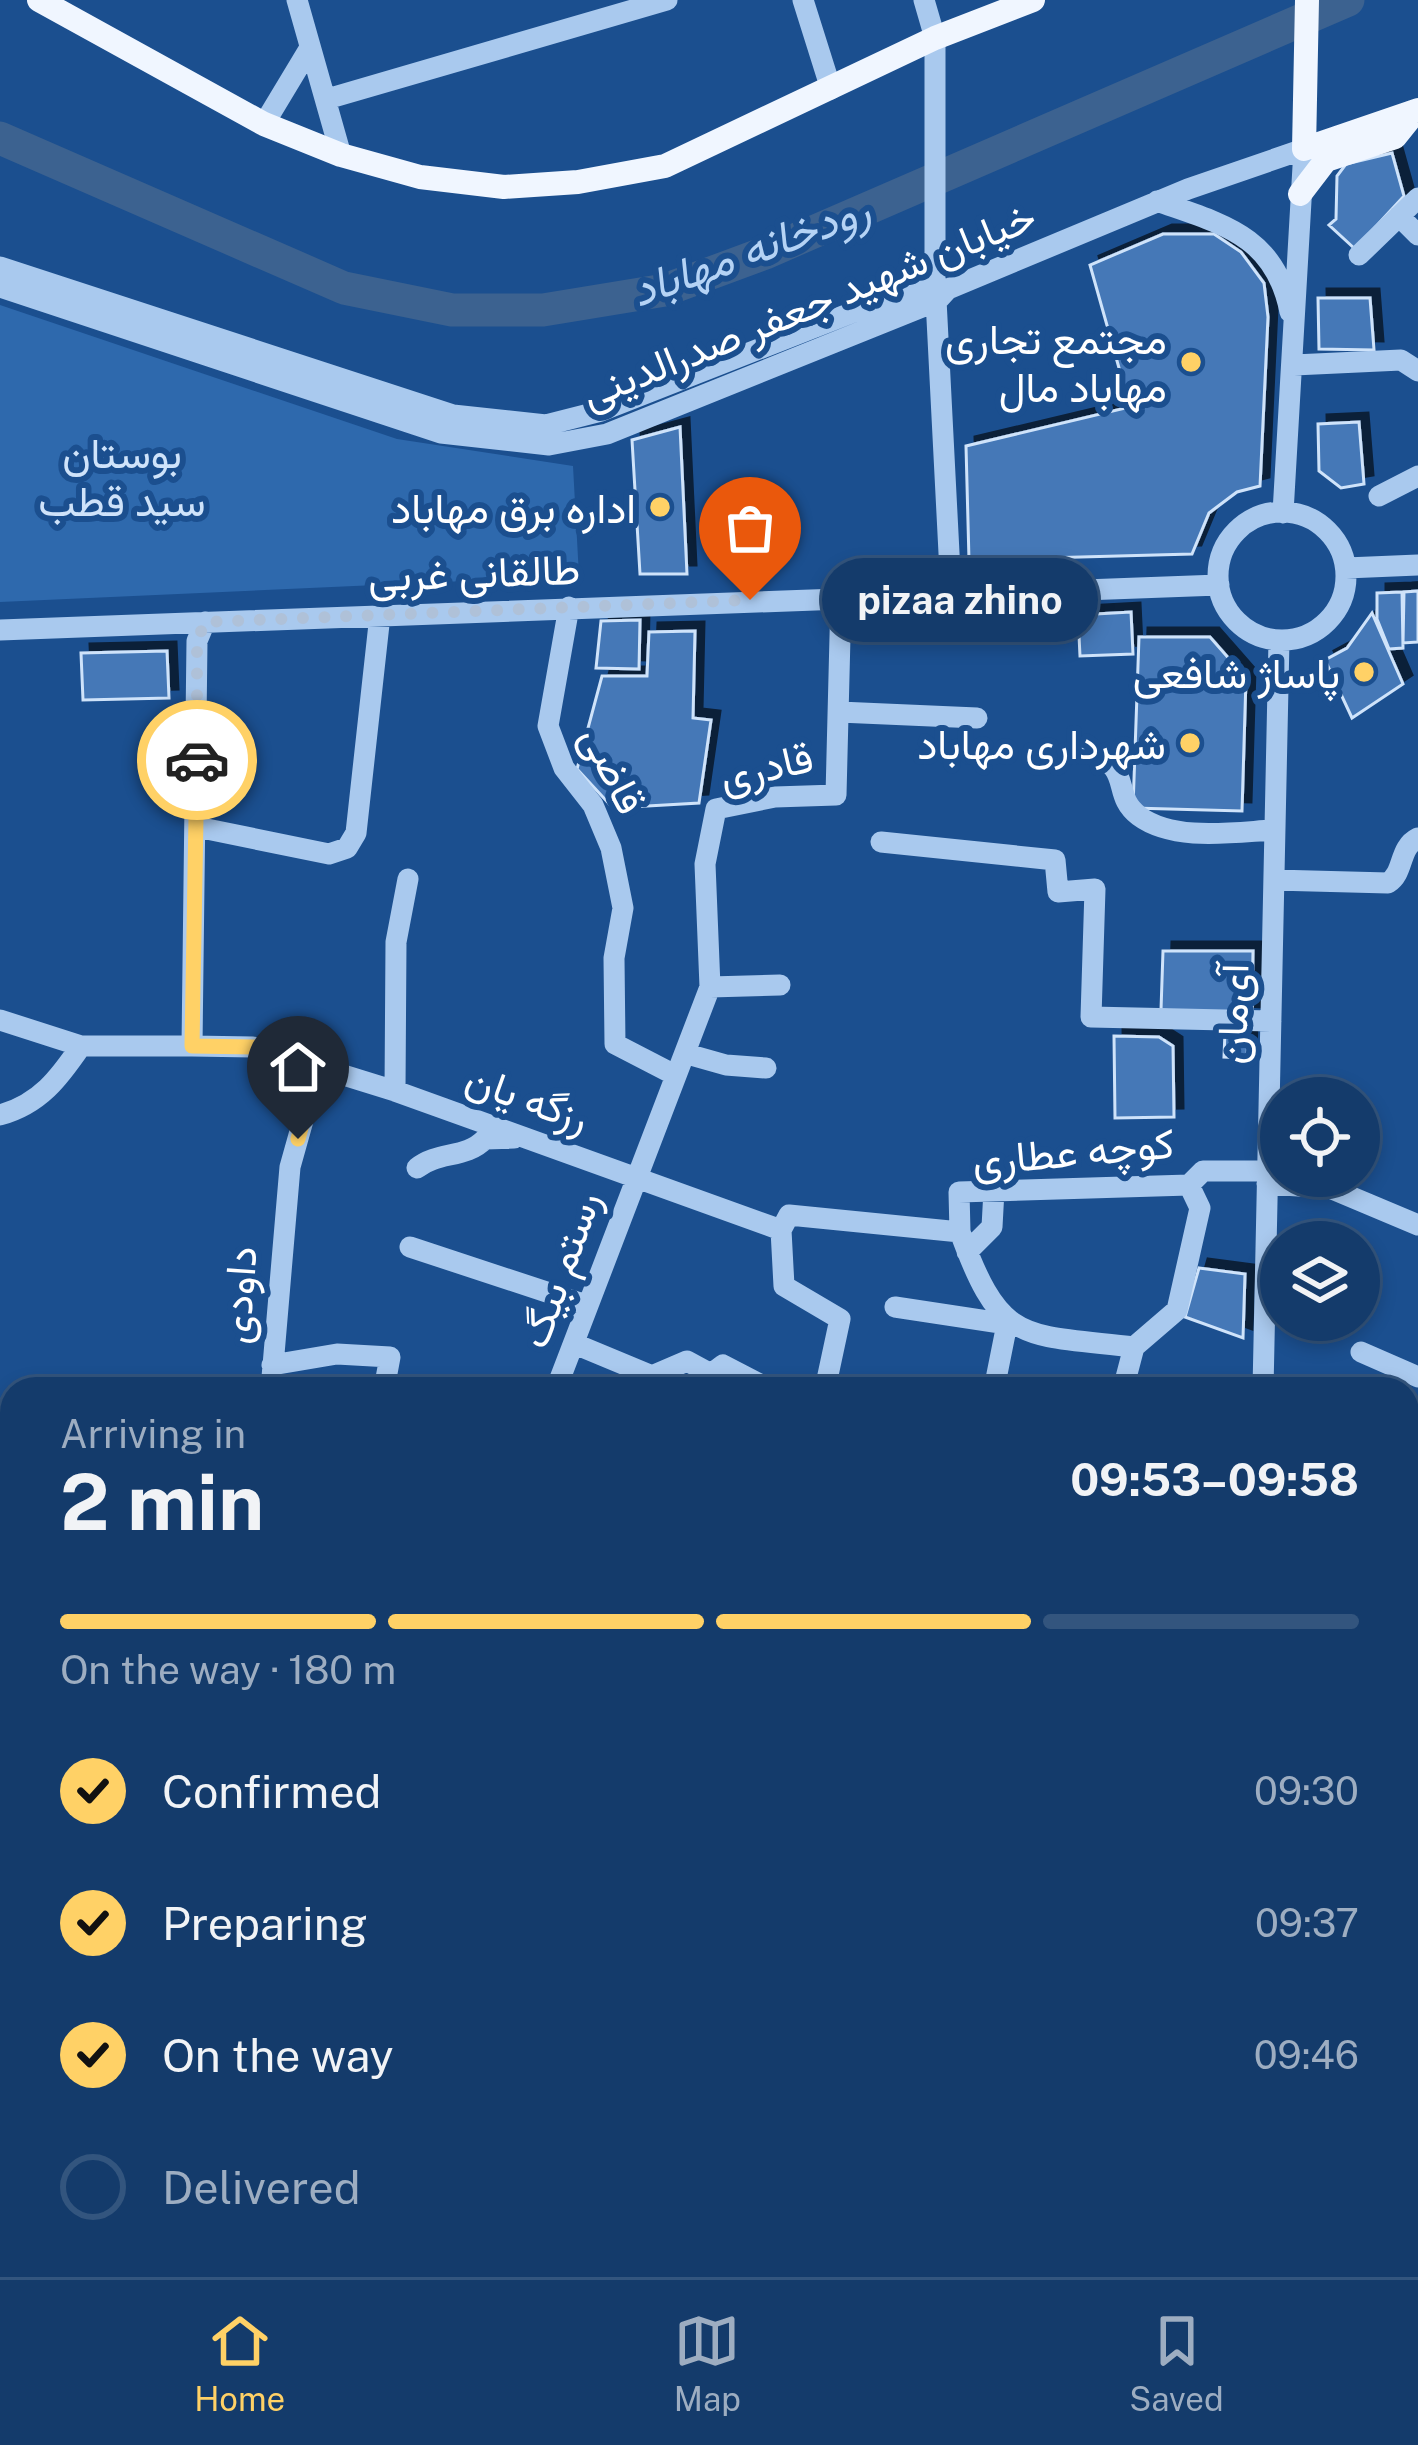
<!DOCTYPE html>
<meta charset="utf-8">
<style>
body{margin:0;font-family:"Public Sans",Vazirmatn,sans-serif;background:#1d4271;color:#f1f3f6;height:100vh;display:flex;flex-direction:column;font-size:45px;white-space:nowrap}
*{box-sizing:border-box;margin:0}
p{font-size:39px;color:#9dadc1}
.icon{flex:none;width:66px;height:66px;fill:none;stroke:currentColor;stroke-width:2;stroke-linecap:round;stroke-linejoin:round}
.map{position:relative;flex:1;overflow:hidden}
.sheet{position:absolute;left:0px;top:1377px;width:1419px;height:900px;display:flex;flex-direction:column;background:#143b6b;border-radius:36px 36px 0 0;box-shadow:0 6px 18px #0003,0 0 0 3px #33557e}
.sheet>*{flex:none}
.buttons{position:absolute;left:1260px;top:1077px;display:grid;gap:24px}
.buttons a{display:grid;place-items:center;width:120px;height:120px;border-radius:50%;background:#143b6b;box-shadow:0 6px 18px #0003,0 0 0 3px #33557e;font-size:60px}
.pin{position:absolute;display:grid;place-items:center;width:102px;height:102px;color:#fff;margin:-123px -51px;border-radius:50% 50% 50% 0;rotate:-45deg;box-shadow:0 0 12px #0007}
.pin .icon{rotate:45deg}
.courier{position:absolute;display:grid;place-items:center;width:120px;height:120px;margin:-60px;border:9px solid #ffd166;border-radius:50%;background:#fff;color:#222;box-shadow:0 3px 15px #0007}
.bubble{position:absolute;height:84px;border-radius:42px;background:#143b6b;box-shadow:0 6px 18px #0003,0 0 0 3px #33557e;font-size:39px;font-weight:700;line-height:84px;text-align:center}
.overview em{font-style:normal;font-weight:700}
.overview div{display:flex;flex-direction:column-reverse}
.overview{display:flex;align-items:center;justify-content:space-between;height:204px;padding:0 60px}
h1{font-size:78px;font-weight:700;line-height:90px}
.bar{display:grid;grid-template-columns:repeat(4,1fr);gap:18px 12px;align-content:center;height:144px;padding:0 60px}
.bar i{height:15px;border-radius:9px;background:#33557e}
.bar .active{background:#ffd166}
.bar p{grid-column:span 4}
ol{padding:0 60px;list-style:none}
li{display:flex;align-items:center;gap:36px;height:132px}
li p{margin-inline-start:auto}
li .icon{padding:12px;border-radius:50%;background:#ffd166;color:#111;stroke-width:4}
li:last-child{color:#9dadc1}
li i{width:66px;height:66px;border:6px solid #33557e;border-radius:50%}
.tab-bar{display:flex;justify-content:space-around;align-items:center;height:168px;border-top:3px solid #33557e;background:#143b6b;font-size:33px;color:#9dadc1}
.tab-bar a{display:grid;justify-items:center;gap:6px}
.tab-bar .active{color:#ffd166}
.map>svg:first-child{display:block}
</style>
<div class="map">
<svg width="1418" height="2277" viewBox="0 0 1418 2277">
<defs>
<filter id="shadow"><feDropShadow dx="9" dy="-9" stdDeviation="0" flood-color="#0009"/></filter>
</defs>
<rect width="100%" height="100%" fill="#1b4f8f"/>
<path fill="#2e69ad" d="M0,305L397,439L573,466L579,576L0,602Z"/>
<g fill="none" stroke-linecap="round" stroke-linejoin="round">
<path stroke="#3c6290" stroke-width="33" d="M0,138L344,288L452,310H543L665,290L765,253L1348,0"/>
</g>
<path fill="#4478b7" stroke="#cfe3fa" stroke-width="3" filter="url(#shadow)" d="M1392,153L1404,196L1355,249L1329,225L1336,219L1337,176L1346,164Z
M1163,234H1214L1241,252L1264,283L1268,317L1260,486L1237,492L1209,513L1192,554L969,560L966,446L1130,407L1090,265Z
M1318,298H1370L1374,350L1319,349Z
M1359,422L1364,484L1341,488L1319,471L1318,424Z
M680,427L687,574H640L632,440Z
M1418,591V642L1403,643L1404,592Z
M1402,592L1403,648L1389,649L1377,619V593Z
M1131,612L1133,654L1080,656L1078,615Z
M1372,613L1403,684L1352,718L1325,660L1347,648Z
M640,620L639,669L596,668L601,621Z
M695,631L693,718L711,720L699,803L613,808L577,769L602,676H647L649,632Z
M1139,637H1210L1246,678L1242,811L1133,808Z
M167,651L169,698L83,700L81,653Z
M1163,951H1253L1252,1016L1161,1010Z
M1225,1032L1248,1033L1247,1058L1224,1057Z
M1114,1036L1159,1037L1173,1046L1174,1117L1115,1118Z
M1199,1268L1245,1274L1243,1338L1185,1317Z
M1414,1807L1418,1808V1944L1407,1938V1819Z"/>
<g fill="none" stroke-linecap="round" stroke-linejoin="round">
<path stroke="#a9c9ee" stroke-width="21" d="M297,0L341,155
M803,0L831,89
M924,0L935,38V280L951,592
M327,99L667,0
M264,124L308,51
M1157,201C1222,224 1275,235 1290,312
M1399,216L1418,235
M1359,255L1418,198
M0,267L453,415L546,425L601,411L935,280
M0,287L441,433L549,445L607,434L937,301L948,289L1188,189L1304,149L1283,513
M1294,365L1401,360L1418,371
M1379,496L1418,476
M1218 576a64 64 0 1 1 128 0a64 64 0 1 1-128 0Z
M1346,568L1418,565
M569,607L548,726L564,768L593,805L611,848L623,908L614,958L615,1044L673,1074
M0,630L1219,585
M839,712L977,718
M1089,752C1135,769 1110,794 1139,816C1174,842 1235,832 1274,830
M197,827L329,854L347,848L356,833L380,615
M881,842L1055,860L1058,892L1095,889L1091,1017L1271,1021
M1274,880L1388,883C1405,872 1398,848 1418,838
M710,987L780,985
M0,1020L81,1046H192L197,641L205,622
M192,1046L253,1047L395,1091L781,1230L784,1286L840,1319L825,1389
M687,1054L726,1065L766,1068
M395,1091L396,942L408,879
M0,1115C40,1104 59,1078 81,1046
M417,1168C438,1151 466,1159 485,1139L514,1138
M1267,1184L1330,1188L1418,1225
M781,1230L789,1215L960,1232L959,1192L1189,1185L1203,1171H1267
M960,1232C1001,1345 1021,1334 1134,1347L1177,1310L1200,1208L1189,1185
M410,1247L586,1305
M967,1252L992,1227L994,1190
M895,1307L1007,1324L994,1389
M575,1344L652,1376L687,1361L711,1374L723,1365L769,1389
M1361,1352L1418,1377
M272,1365L337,1354L390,1357L384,1389
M271,1389L290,1167L318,1067
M556,1389L710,987L705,864L716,809L775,797L836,795L841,597
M1123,1389L1134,1347
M1263,1389L1279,640
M0,1431L12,1434
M0,1601L12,1602
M1407,1601L1418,1600
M0,1764L12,1767
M1407,1784L1418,1787
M0,1953L12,1956
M1407,2045L1412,2046
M0,2154L12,2157
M474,2265L525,2277
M655,2265L667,2270
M1146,2265L1184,2277
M10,2277L12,2265
M850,2277L855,2265
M1041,2277L1044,2265
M1125,2277L1127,2265
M1243,2277V2265
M1413,2277L1418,2260"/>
<path stroke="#f0f6ff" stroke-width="24" d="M39,0L264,124L341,155L420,177L504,187L578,182L665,166L935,38L1033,0
M1307,0L1304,149L1418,110
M1300,194L1326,160L1395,137L1416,111"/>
</g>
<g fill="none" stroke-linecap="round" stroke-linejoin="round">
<path stroke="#afc1d8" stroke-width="12" stroke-dasharray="0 21.6" d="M197,760V641L205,622L750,600"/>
<path stroke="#ffd166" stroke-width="15" d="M197,760L192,1046L254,1047L318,1067L298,1139"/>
</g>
<g fill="#ffd166" stroke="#1b4f8f" stroke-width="4.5">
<circle cx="1191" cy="362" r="12"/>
<circle cx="660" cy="507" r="12"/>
<circle cx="1364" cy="672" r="12"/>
<circle cx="1190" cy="743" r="12"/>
</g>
<g text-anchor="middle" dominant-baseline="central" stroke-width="12" stroke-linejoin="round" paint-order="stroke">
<g font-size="42" fill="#fff" stroke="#1b4f8f">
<text transform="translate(808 304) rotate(-22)">خیابان شهید جعفر صدرالدینی</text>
<text transform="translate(474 572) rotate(-2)">طالقانی غربی</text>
<text transform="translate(766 766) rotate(-13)">قادری</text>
<text transform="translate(614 769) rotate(63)">قاضی</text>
<text transform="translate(1232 1014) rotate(-89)">آی‌مان</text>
<text transform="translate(528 1097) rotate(20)">رزگه یان</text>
<text transform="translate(1073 1151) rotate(-5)">کوچه عطاری</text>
<text transform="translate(559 1269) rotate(-70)">رستم بیگ</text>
<text transform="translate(238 1295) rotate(-86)">داودی</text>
</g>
<g font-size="42" fill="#fff" stroke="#1b4f8f" text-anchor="end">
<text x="1167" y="338">مجتمع تجاری<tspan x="1167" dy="48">مهاباد مال</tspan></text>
<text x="636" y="507">اداره برق مهاباد</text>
<text x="1340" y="672">پاساژ شافعی</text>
<text x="1166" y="743">شهرداری مهاباد</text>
</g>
<g font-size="42" fill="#cfe3fa" stroke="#1b4f8f">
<text x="122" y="452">بوستان<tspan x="122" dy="48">سید قطب</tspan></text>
</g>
<g font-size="45" font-style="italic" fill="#b5d3f5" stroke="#1b4f8f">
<text transform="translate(750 249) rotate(-20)">رودخانه مهاباد</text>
</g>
</g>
</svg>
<div class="buttons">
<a><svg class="icon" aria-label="locate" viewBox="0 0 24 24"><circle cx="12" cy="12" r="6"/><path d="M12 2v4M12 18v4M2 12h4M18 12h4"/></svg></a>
<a><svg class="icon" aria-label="layers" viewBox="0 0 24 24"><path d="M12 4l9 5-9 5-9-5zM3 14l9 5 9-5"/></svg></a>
</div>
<div class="pin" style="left:750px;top:600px;background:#ea580c"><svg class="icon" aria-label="bag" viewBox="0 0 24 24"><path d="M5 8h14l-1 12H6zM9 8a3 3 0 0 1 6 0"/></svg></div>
<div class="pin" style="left:298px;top:1139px;background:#1f2937"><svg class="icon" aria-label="home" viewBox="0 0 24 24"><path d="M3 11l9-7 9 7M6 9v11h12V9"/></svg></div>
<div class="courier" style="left:197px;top:760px"><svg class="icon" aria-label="car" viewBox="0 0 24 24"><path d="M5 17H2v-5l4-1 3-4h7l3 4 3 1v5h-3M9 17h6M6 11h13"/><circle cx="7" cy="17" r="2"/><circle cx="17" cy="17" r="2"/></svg></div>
<div class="bubble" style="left:822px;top:558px;width:276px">pizaa zhino</div>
<section class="sheet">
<div class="overview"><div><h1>2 min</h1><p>Arriving in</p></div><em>09:53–09:58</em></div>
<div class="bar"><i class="active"></i><i class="active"></i><i class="active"></i><i></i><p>On the way · 180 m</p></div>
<ol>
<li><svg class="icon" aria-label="check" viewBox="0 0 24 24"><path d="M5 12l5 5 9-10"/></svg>Confirmed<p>09:30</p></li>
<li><svg class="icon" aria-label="check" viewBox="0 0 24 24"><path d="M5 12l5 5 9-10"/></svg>Preparing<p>09:37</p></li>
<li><svg class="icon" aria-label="check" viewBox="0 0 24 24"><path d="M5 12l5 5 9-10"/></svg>On the way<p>09:46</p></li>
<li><i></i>Delivered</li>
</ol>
</section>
</div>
<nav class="tab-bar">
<a class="active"><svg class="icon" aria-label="home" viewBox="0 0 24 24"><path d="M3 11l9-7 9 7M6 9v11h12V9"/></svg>Home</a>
<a><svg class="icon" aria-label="map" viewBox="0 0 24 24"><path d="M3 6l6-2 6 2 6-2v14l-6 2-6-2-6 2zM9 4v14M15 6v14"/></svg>Map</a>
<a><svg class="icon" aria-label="saved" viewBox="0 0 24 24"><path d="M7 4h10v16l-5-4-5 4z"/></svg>Saved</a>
</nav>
